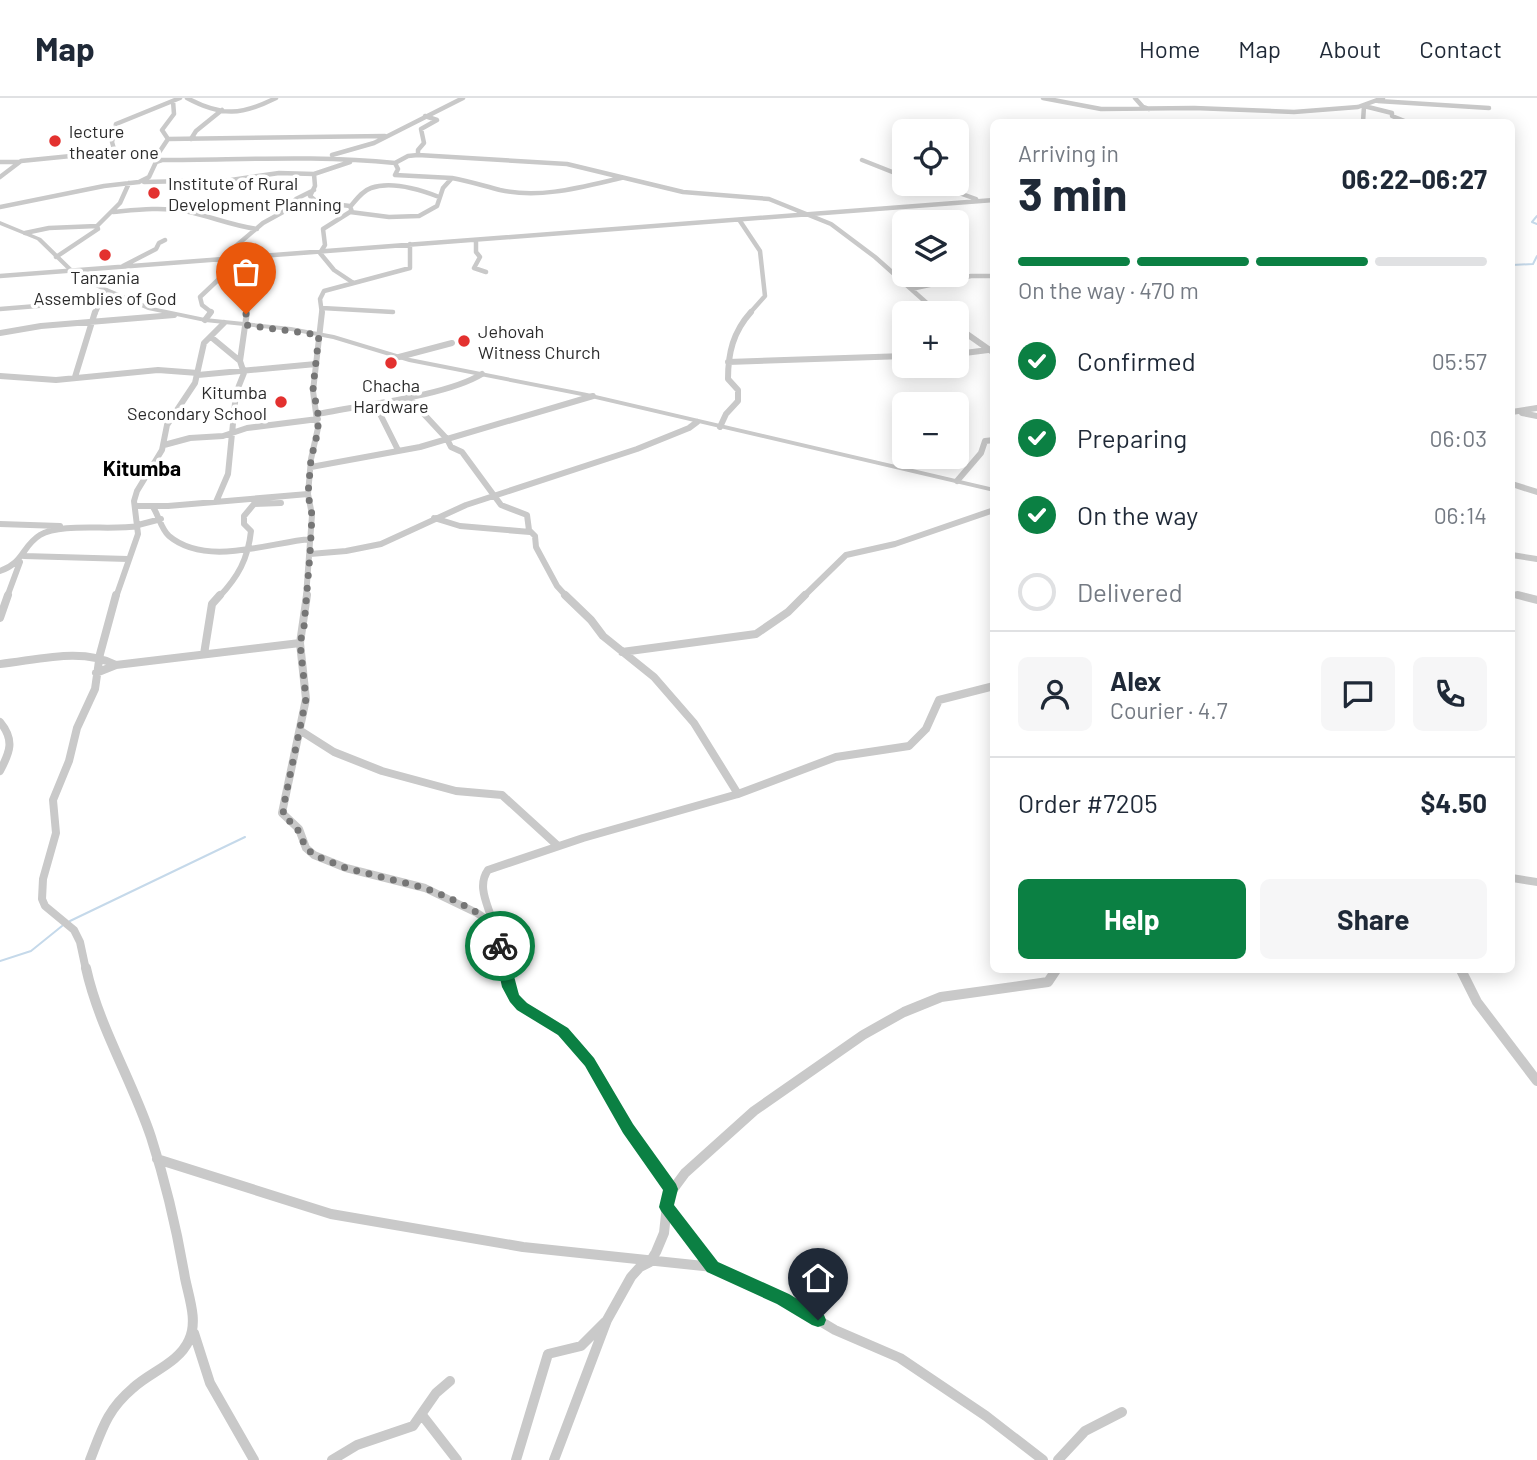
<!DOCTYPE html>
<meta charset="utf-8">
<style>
body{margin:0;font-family:Barlow,sans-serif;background:#f6f6f7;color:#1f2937;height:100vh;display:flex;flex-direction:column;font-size:26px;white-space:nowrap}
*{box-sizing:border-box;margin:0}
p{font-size:23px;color:#747a83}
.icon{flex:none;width:38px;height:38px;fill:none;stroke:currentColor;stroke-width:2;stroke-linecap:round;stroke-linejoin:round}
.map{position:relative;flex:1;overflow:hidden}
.side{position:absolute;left:990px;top:21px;width:525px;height:854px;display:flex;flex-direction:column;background:#fff;border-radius:10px;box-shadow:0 4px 18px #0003}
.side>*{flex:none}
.buttons{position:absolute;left:892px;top:21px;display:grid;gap:14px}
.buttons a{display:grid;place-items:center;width:77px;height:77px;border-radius:10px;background:#fff;box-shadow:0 4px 18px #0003;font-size:35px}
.pin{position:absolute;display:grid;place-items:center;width:60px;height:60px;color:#fff;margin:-72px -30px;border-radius:50% 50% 50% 0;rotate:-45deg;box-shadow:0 0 7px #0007}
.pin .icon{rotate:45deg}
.courier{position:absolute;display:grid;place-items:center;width:70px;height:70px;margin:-35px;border:5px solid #0b8043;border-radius:50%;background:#fff;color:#222;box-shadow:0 2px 9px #0007}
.headline em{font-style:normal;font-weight:700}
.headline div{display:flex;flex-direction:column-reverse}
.headline{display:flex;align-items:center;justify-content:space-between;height:119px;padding:0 28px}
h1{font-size:46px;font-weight:700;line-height:52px}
.bar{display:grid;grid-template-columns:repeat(4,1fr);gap:10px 7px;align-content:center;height:84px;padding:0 28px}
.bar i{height:9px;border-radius:5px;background:#e0e1e3}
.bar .current{background:#0b8043}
.bar p{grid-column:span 4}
.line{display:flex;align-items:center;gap:18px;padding:0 28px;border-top:2px solid #e0e1e3}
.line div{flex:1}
.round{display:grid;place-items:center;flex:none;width:74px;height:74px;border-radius:10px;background:#f6f6f7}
ol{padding:0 28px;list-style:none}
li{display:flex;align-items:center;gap:21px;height:77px}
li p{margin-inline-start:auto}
li .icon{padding:7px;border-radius:50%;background:#0b8043;color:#fff;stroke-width:4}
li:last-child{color:#747a83}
li i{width:38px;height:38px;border:4px solid #e0e1e3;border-radius:50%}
.cta{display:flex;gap:14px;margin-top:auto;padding:14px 28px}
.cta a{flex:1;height:80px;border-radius:10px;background:#0b8043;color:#fff;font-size:28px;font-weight:700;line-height:80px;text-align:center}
.cta a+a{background:#f6f6f7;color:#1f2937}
header{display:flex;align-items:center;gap:42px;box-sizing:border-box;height:98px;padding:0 35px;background:#fff;border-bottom:2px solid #e0e1e3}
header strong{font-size:33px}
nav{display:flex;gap:38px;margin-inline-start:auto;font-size:24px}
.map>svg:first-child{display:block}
</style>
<header>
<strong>Map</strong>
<nav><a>Home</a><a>Map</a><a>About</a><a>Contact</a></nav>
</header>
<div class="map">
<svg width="1537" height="1362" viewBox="0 0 1537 1362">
<rect width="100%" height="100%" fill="#fff"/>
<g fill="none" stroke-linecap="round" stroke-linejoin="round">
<path stroke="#c5d9ea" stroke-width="2" d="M1537,118L1532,124L1537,126
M1512,167L1533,166L1537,158
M70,823L245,739
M0,863L31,853L62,828"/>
<path stroke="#c9c9c9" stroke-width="4.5" d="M187,0C222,19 242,17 276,0
M1043,0L1101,11L1194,10L1294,14L1358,9L1383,0
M1135,0L1143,9L1149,11
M1378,3L1489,10
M1363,24L1364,8L1392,15V18L1407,24
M168,41L385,38
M191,41L196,33L222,12
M332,57L374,45L463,0
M418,57V52L424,45L421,31L437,22L425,18
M862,62L905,79
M158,63L156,59L168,41L162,32L174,16L173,3
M0,64H19
M350,64L314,76L315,88L310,98L317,104L350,108L352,114
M395,65L408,58L418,57L567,66L683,94L769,101L831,126L875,159L938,215
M0,79L21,63L111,54L114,51L112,44L116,26L180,0
M452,80C469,83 484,88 500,92C541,101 582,89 621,80
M144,84L231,82L279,75L314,76
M934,86L976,101
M0,109L104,88L139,84L149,79L156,64L162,62C240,62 317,57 395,65L398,71L395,77L452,80L443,90L437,108L419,118L389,119L350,114L323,131L325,147L320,155L334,172L352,184
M350,109C356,102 362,93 371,90C391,83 421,92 439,99
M113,114C136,112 160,109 184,113C211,118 229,127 257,131
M740,123L760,153L765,198L749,216
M25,135L49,130L97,128
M476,143V154L480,159L474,170L486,174
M56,159L98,131L97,128L120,105L129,85
M123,168L156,151L159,145L165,142
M0,178L994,102
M911,191L971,178H994
M322,210L393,214
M0,211L99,203
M95,216L106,192
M210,216L211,214L202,207L200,199L219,181L226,160L237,147L263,125L283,114L296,101L314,92
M246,216C250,204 255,195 256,182C257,174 253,167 254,159
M322,216L320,201L324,193L410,170V146"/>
<path stroke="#c9c9c9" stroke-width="6" d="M205,222L211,214
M957,229L994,255
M0,235L41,228L174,217
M211,239L240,263L244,275L236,295L228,376L216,404
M957,256L988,252
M399,259L452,245
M240,263L247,214
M728,264L905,258
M198,277L316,266
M0,278L56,282L158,272L198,275
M75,279L95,214
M408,299L447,341L451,349L462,354L501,407L527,417L529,432L535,438L536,449L557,488L567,499
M375,306L398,352
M1512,314L1537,310
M1522,315L1537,318
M318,316C362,307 446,298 482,276
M720,329L726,316L738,303V292L728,281C728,255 733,234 751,214
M164,347L190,340L223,338L247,330L318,321
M311,369L420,349L593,298
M957,383L981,355L985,343L994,342
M1512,386L1537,394
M136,408H168L308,396
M153,409C159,418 161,431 169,438C206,469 268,445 310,441
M434,420L460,428L530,434
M0,426L60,428
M138,427L161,421
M310,456L346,453L381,446L466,407L637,351L689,330L697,324
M1512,457L1537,461
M24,458L128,461
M0,473C24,465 22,448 40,437C62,424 111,433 138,428
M1512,496L1525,499
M7,499L20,464
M116,499L138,436L134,403L137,393L162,352L167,327L195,285L204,245L224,225
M219,499C238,479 248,461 251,433L244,426V418L254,406L281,405
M306,499L312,417L308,396L311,361L318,330L313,293L322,214
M803,499L846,457L895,446L994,412"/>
<path stroke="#c9c9c9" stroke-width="8" d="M307,497L300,545L306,601L282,715L299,731L306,750L314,757L346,770L425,790L477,815L493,826L505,872
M565,497L591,522L603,538L654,579L694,625L738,696
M1518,497L1537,502
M0,520L8,497
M622,554L756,536L788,514L805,497
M204,556L212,506L220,497
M0,566C38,562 82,549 116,567
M96,575L116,567L300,545
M0,624C15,642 10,654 0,673
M301,633L334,654L382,673L456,693L502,697L558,748
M493,826C489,808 476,789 488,772L583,740L738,696L836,659L909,648L926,631L939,602L994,588
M86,872L80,844L74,832L45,808L42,801L43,781L56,735L53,702L69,663L77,630L95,591L100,556L116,497"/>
<path stroke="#c9c9c9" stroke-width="10" d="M86,870C99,929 132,982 151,1039C166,1085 177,1133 185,1180C189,1200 198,1223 189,1242C179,1265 150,1274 133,1290C107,1312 102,1331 90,1362
M504,870C517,922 530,906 564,935C592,959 609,997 627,1029C639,1051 656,1071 671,1091
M1461,872L1477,904L1537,983
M157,1061L331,1116L523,1149L713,1169
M666,1109L713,1169L783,1201L835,1232L900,1260L986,1318L1043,1362
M194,1235L210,1285L254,1362
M422,1317L457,1362
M332,1362L357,1347L413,1328L436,1295L450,1283
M516,1362L548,1256L581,1248L605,1224
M554,1362L607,1222L631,1179L640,1169L650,1164L656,1154L664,1135L668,1098L685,1075L754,1013L863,937L904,914L941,899L1048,884L1056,872
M1058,1362L1085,1333L1122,1314"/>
<path fill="#c9c9c9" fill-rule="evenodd" d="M0,123L41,140L81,179L152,209L205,220L291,229L334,237L410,260L587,295L994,390V394L587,299L409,264L333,241L291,233L205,224L148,212L77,181L37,142L0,127Z
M1512,776L1537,780V788L1512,784Z"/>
</g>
<path fill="#0b8043" d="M500,843L506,848L519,897L527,905L568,930L594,960L633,1026L676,1086L678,1091L674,1107L718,1164L789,1196L824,1217L826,1222L824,1227L818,1229L812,1227L777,1206L707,1174L661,1113L659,1109L663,1092L623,1035L585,968L558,937L517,912L510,904L502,889L493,848Z"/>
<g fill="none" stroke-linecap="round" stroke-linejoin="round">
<path stroke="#767676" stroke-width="7" stroke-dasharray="0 12.6" d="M246,216V227L319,237L313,290L318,316V333L311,361L308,396L312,417L310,456L304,529L300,545L306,601L283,711L284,719L296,728L306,750L314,757L346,770L425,790L456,803L485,819L493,826L500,848"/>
</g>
<g fill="#e3312f" stroke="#fff" stroke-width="2.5">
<circle cx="55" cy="43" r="7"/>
<circle cx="154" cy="95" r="7"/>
<circle cx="105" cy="157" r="7"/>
<circle cx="464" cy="243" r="7"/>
<circle cx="391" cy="265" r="7"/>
<circle cx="281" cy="304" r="7"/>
</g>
<g text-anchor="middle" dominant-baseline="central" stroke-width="7" stroke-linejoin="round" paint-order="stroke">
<g font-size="18" fill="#2c2c2c" stroke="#fff" text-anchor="start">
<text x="69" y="33">lecture<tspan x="69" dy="21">theater one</tspan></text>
<text x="168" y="85">Institute of Rural<tspan x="168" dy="21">Development Planning</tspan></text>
<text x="105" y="179" text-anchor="middle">Tanzania<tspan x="105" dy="21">Assemblies of God</tspan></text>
<text x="478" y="233">Jehovah<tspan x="478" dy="21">Witness Church</tspan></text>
<text x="391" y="287" text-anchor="middle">Chacha<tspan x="391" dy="21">Hardware</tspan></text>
<text x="267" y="294" text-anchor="end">Kitumba<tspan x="267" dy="21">Secondary School</tspan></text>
</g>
<g font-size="21" font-weight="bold" fill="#000" stroke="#fff">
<text x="142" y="369">Kitumba</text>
</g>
</g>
</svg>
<div class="buttons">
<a><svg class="icon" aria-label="locate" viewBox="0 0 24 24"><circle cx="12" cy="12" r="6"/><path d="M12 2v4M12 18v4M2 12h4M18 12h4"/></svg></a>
<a><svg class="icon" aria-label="layers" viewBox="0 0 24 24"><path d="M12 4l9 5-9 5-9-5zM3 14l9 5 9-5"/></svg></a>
<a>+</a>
<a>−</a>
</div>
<div class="pin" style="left:246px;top:216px;background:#ea580c"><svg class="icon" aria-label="bag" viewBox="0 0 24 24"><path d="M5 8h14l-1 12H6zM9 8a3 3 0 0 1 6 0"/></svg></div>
<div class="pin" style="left:818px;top:1222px;background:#1f2937"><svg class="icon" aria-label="home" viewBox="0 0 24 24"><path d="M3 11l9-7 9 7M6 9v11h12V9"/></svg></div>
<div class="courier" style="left:500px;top:848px"><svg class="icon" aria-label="bike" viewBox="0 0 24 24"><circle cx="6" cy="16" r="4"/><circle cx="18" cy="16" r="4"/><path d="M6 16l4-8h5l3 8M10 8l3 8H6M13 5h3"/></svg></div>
<section class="side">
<div class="headline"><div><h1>3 min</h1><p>Arriving in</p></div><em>06:22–06:27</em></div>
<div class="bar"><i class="current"></i><i class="current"></i><i class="current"></i><i></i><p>On the way · 470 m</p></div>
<ol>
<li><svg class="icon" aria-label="check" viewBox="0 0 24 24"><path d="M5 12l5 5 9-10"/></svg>Confirmed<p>05:57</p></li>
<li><svg class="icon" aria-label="check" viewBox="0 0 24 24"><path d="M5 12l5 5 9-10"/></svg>Preparing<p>06:03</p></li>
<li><svg class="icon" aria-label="check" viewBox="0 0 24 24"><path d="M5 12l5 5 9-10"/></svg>On the way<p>06:14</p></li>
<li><i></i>Delivered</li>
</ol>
<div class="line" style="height:126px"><a class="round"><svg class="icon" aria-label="person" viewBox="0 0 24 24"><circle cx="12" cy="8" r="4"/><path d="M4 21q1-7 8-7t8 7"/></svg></a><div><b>Alex</b><p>Courier · 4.7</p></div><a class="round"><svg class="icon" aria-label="chat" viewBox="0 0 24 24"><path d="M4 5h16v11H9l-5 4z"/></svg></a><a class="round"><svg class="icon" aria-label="phone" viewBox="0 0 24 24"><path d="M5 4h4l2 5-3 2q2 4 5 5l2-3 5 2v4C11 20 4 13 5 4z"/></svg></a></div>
<div class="line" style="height:91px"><div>Order #7205</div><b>$4.50</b></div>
<div class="cta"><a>Help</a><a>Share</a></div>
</section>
</div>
